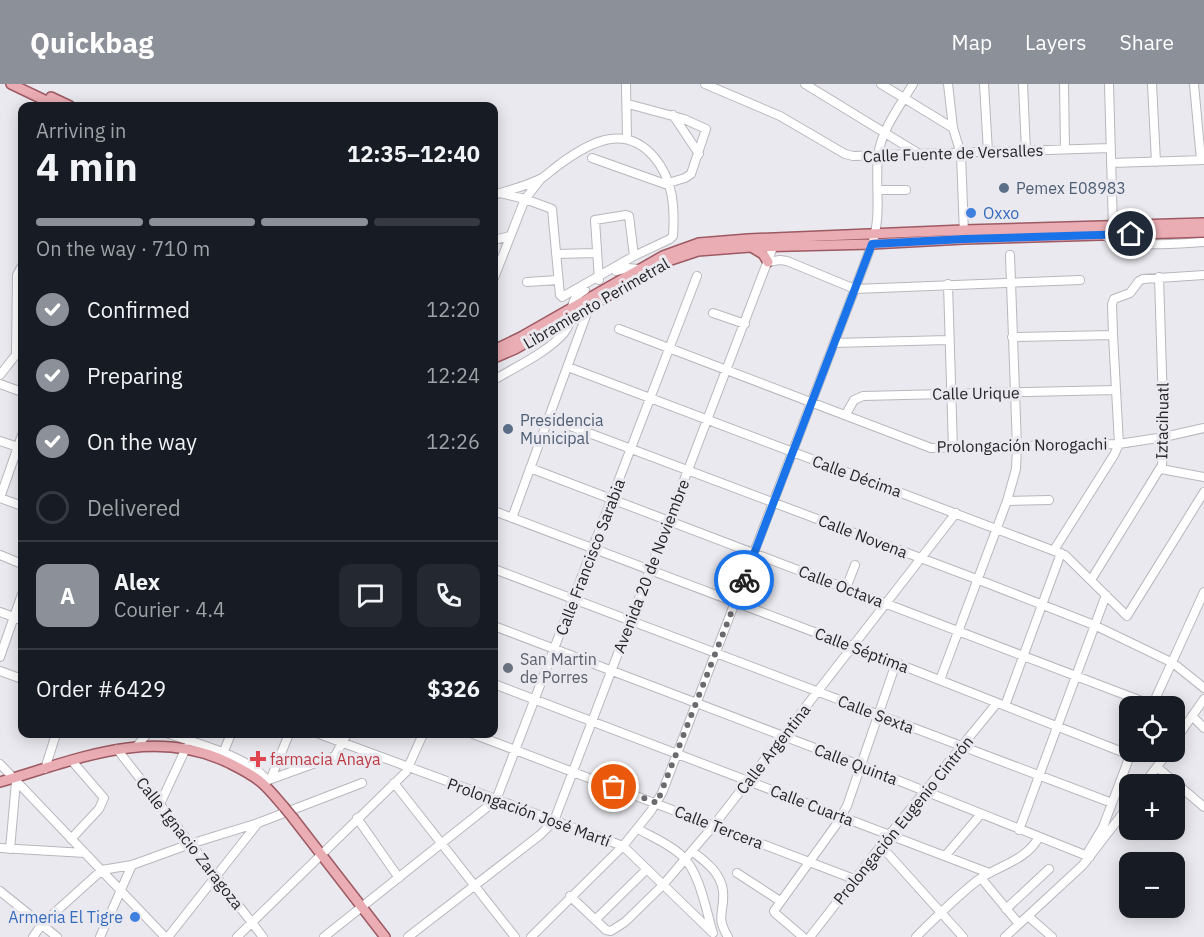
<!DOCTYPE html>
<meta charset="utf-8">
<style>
body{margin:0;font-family:"IBM Plex Sans",sans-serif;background:#242831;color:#f1f3f6;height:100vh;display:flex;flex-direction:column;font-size:22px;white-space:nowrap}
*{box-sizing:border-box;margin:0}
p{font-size:20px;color:#9ea1a6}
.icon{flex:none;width:33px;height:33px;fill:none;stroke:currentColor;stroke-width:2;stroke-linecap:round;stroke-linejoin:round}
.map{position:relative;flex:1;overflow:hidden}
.panel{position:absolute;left:18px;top:18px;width:480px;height:636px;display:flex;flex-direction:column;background:#171b24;border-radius:12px;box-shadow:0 3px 15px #0003}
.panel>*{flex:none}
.buttons{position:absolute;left:1119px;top:612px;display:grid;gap:12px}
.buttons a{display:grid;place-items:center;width:66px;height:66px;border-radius:12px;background:#171b24;box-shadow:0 3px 15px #0003;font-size:30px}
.pin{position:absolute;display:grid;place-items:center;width:51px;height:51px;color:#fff;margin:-26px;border:3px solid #fff;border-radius:50%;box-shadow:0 2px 6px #0007}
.courier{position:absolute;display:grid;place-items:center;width:60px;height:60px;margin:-30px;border:4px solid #1a73e8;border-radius:50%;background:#fff;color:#222;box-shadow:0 2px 8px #0007}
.summary em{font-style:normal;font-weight:800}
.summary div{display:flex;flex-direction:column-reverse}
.summary{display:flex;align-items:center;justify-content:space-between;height:102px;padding:0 18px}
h1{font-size:39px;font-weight:800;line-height:45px}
.bar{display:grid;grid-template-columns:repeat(4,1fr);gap:9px 6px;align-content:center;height:72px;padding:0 18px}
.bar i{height:8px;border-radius:4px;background:#363941}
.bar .active{background:#8c9099}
.bar p{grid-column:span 4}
.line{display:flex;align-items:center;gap:15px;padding:0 18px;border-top:2px solid #363941}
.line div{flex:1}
.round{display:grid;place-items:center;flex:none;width:63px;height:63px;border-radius:12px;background:#242831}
ol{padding:0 18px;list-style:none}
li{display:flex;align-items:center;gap:18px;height:66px}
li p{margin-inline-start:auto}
li .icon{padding:6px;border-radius:50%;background:#8c9099;color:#fff;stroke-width:4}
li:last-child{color:#9ea1a6}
li i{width:33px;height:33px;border:3px solid #363941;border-radius:50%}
header{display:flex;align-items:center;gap:36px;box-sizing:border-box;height:84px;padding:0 30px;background:#8c9099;color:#fff}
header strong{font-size:28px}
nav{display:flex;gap:33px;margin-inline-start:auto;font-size:21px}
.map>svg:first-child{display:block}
</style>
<header>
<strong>Quickbag</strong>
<nav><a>Map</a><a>Layers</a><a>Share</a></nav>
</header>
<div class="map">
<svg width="1204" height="853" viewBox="0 0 1204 853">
<rect width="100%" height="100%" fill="#eae9ef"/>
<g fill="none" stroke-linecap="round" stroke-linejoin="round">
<defs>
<path id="minor" d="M626,0L627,54
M705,0L780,32L845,70L853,72L1110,64
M805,0L921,71
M881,0L953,44
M948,0L953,44L961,70L964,150
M984,0L988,68
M1023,0L1026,67
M1064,0L1065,65
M1109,0L1113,145
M1152,0L1156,78
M1194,0L1201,76
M673,31L699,70
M592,74L665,100L685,94L691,90L706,45L684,35L628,20
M1111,79L1204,76
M878,106H906
M494,111C509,106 527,102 542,94C548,90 554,84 560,80C590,58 625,39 654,73C673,95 675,123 673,152L670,155L634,172L562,213L560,211L552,125L525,115L500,109
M1103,150C1117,166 1182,159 1204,158
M494,156L510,152
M556,170L596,169
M768,178L780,176L787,177L855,205L1080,196
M616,187L628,184L639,185
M494,194L525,115L540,96
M599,196L595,136L626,131L629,132L634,172
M527,198L558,196
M948,200L953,365
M713,229L745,240
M619,245L931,364L1119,360L1164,353L1204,344
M1012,253L1113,251
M834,259L948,256
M16,270L17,191L22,182
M568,283L1065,471L1127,532L1204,408
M0,291L22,263
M494,296C515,283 548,268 564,249C577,233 564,218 585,206
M0,300L22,308
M846,330L854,316L863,312L1116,306
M549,334L979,496L1094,541L1173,579L1204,604
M0,357L21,364
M530,384L1152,621
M1161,385L1204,393
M0,414L22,351
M0,414L22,422
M1007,417L1049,416
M494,427L896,579L1130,671
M512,434L591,218
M1054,466L1114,371L1119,360L1113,251L1112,220L1114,215L1130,209L1139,197L1143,195L1204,191
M0,471L22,480
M494,485L1112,719
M1091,496L1162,381L1164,353L1159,193
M846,504L855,481
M0,528L22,536
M494,542L862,682L1090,773
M0,573L22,510
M0,587L22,595
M940,596L1007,417L1016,385L1017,363L1010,171
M494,600L989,789
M1005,622L1061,469
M1152,622L1204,508
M1192,632L1204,644
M169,650C198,660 247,672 267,696
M319,650L623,762L713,849
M473,650L854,795
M1174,658L1204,615
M136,663L147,650
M117,665L263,853
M221,674L231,650
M0,680L165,853
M1157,683L1204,723
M45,685L56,650
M271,694L289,650
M263,698L335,672L347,650
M394,699L515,853
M1144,700L1168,668
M160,720L186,664
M357,734L399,794
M638,745C652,753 670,760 682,772C699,787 706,825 712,846
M1019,746L1106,511
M71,755L99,725L104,714L72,677
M881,762L963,853
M0,764L85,769
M10,765L16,698
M692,767C706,778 721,789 723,807C725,829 715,831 728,853
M1088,768L1103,743L1131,669
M946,771L981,730
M737,789L780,817
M981,794L1019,840
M0,807L57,853
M570,812L606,846L611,847L625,838L663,801L714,741L956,429
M1006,825L1049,785
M1028,832L1052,853
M595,836L647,785
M33,853L42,840L102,786L132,781L190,760L258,739L362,699
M100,853L132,781
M168,853L258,739
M237,853L406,688L423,650
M324,853L496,716L697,192
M408,853L540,751L554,737L775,158
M531,853L623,762L651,727L662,709L872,160C882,131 875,102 878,72C881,46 900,22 913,0
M803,853L775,829L774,827L836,741L847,722L896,579
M810,853L890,750L997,619
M916,853C936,833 956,813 978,796C999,781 1026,777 1039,753
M1005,853L1083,781L1130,720"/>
<path id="major" d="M11,0L57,22
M51,13L70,22
M753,164L763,170L768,178
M494,266L521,253L663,172L699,159L748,155L964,146L1204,139
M494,274L515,265L668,177L698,167L750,163L872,160L964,155L1204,148
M0,698C76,676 150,642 227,678C239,684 252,690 262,699C270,706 277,715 284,723
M293,734L385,853"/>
</defs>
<use href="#minor" stroke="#b8b7bd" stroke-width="10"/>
<use href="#major" stroke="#9e5a62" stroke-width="12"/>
<use href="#minor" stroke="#fff" stroke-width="8"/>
<use href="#major" stroke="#ebadb4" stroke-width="9"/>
<defs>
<path id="major-bridge" d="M284,723L293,734"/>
</defs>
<use href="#major-bridge" stroke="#9e5a62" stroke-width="12" stroke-linecap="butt"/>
<use href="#major-bridge" stroke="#ebadb4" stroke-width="9"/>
</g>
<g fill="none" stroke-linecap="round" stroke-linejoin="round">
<path stroke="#6b6a6e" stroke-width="6" stroke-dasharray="0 10.8" d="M614,703L657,719L744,496"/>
<path stroke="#1a73e8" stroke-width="8" d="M744,496L872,160L964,155L1131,150"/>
</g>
<g fill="#5c6f8a" stroke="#eae9ef" stroke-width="2">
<circle cx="1004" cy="104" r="6"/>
<circle cx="508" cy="345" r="6"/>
</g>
<g fill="#3f7fe0" stroke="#eae9ef" stroke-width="2">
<circle cx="971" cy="129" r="6"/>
<circle cx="135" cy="833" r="6"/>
</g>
<circle fill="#6b7280" stroke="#eae9ef" stroke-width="2" cx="508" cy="584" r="6"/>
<path fill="#e0444e" stroke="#eae9ef" stroke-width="2" d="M255 666h6v6h6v6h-6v6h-6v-6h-6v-6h6z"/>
<g text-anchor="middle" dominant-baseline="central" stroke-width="6" stroke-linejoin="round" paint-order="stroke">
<g font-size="16" fill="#262528" stroke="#eae9ef">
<text transform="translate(953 69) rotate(-2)">Calle Fuente de Versalles</text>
<text transform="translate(596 219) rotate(-30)">Libramiento Perimetral</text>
<text transform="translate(976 309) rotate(-1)">Calle Urique</text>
<text transform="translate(1162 337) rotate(-89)">Iztacihuatl</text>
<text transform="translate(1022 361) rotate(-1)">Prolongación Norogachi</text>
<text transform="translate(857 392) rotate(20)">Calle Décima</text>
<text transform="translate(863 452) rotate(21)">Calle Novena</text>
<text transform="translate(590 473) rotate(-69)">Calle Francisco Sarabia</text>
<text transform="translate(651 482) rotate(-69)">Avenida 20 de Noviembre</text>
<text transform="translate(841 502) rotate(21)">Calle Octava</text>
<text transform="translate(862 566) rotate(21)">Calle Séptima</text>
<text transform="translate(876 630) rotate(21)">Calle Sexta</text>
<text transform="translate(773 665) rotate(-52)">Calle Argentina</text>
<text transform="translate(856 680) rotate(21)">Calle Quinta</text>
<text transform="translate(812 721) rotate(21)">Calle Cuarta</text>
<text transform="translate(529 728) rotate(20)">Prolongación José Martí</text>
<text transform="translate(903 736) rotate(-51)">Prolongación Eugenio Cintrón</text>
<text transform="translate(719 743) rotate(21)">Calle Tercera</text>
<text transform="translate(190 759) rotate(52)">Calle Ignacio Zaragoza</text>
</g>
<g font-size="16" fill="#4e5e75" stroke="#eae9ef" text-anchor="start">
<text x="1016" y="104">Pemex E08983</text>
<text x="520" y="336">Presidencia<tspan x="520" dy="18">Municipal</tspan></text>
</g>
<g font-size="16" fill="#366cbe" stroke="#eae9ef" text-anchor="start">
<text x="983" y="129">Oxxo</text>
<text x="123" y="833" text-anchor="end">Armeria El Tigre</text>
</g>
<g font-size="16" fill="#5b616d" stroke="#eae9ef" text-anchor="start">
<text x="520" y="575">San Martin<tspan x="520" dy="18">de Porres</tspan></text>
</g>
<g font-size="16" fill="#be3a42" stroke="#eae9ef" text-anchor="start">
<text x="270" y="675">farmacia Anaya</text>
</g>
</g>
</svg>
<div class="buttons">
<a><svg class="icon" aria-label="locate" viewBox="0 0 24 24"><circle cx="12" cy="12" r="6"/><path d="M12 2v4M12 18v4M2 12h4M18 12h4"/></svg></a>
<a>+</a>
<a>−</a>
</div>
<div class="pin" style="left:614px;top:703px;background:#ea580c"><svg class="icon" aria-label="bag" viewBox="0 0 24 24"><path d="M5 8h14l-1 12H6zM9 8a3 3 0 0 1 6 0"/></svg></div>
<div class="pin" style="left:1131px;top:150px;background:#1f2937"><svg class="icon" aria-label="home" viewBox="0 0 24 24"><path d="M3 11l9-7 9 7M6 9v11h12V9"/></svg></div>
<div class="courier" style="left:744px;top:496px"><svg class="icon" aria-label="bike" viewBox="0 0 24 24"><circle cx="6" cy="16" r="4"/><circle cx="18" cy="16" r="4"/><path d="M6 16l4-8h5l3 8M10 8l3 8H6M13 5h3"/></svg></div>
<section class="panel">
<div class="summary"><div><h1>4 min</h1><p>Arriving in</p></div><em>12:35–12:40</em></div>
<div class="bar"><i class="active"></i><i class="active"></i><i class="active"></i><i></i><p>On the way · 710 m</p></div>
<ol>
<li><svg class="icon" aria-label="check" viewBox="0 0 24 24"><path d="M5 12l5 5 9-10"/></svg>Confirmed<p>12:20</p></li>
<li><svg class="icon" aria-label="check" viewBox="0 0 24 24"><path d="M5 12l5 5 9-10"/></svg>Preparing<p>12:24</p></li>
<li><svg class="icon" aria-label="check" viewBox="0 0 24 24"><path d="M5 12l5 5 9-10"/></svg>On the way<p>12:26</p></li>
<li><i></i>Delivered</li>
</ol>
<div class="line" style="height:108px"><b class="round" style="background:#8c9099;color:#fff">A</b><div><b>Alex</b><p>Courier · 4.4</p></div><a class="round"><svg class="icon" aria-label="chat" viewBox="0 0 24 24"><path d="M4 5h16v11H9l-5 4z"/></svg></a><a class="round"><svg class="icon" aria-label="phone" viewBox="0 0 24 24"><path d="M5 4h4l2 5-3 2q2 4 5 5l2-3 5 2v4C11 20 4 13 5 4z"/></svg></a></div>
<div class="line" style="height:78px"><div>Order #6429</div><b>$326</b></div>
</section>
</div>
